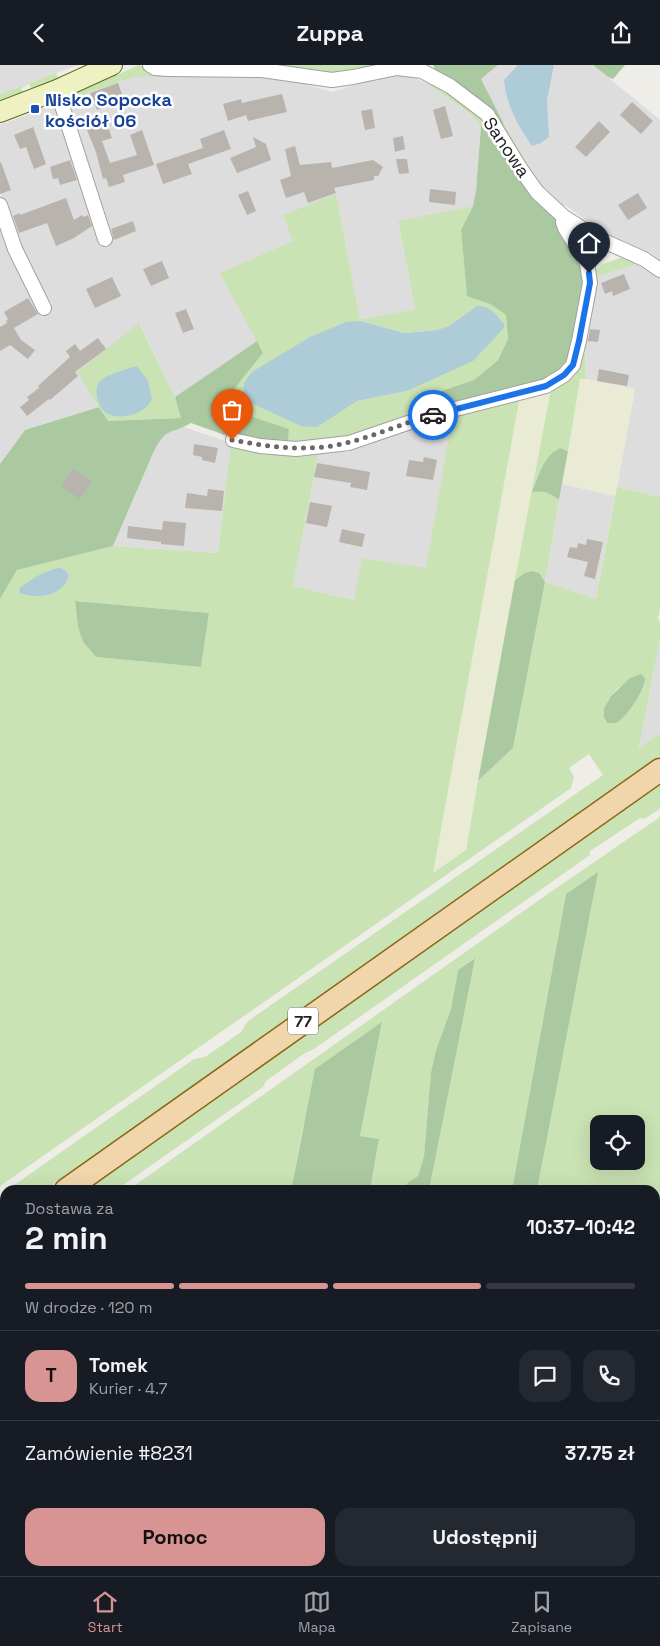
<!DOCTYPE html>
<html lang="pl">
<meta charset="utf-8">
<style>
body{margin:0;font-family:"Space Grotesk",sans-serif;background:#242831;color:#f1f3f6;height:100vh;display:flex;flex-direction:column;font-size:19px;white-space:nowrap}
*{box-sizing:border-box;margin:0}
p{font-size:16px;color:#9ea1a6}
.icon{flex:none;width:28px;height:28px;fill:none;stroke:currentColor;stroke-width:2;stroke-linecap:round;stroke-linejoin:round}
.map{position:relative;flex:1;overflow:hidden}
.side{position:absolute;left:0px;top:1120px;width:660px;height:391px;display:flex;flex-direction:column;background:#171b24;border-radius:15px 15px 0 0;box-shadow:0 5px 20px #0002}
.side>*{flex:none}
.tools{position:absolute;left:590px;top:1050px;display:grid;gap:10px}
.tools a{display:grid;place-items:center;width:55px;height:55px;border-radius:10px;background:#171b24;box-shadow:0 5px 20px #0002;font-size:25px}
.pin{position:absolute;display:grid;place-items:center;width:42px;height:42px;color:#fff;margin:-51px -21px;border-radius:50% 50% 50% 0;rotate:-45deg;box-shadow:0 0 5px #0007}
.pin .icon{rotate:45deg}
.courier{position:absolute;display:grid;place-items:center;width:50px;height:50px;margin:-25px;border:4px solid #1a73e8;border-radius:50%;background:#fff;color:#222;box-shadow:0 1px 6px #0007}
.head em{font-style:normal;font-weight:700}
.head div{display:flex;flex-direction:column-reverse}
.head{display:flex;align-items:center;justify-content:space-between;height:85px;padding:0 25px}
h1{font-size:32px;font-weight:700;line-height:38px}
.bar{display:grid;grid-template-columns:repeat(4,1fr);gap:8px 5px;align-content:center;height:60px;padding:0 25px}
.bar i{height:6px;border-radius:4px;background:#363941}
.bar .active{background:#d79493}
.bar p{grid-column:span 4}
.line{display:flex;align-items:center;gap:12px;padding:0 25px;border-top:1px solid #363941}
.line div{flex:1}
.round{display:grid;place-items:center;flex:none;width:52px;height:52px;border-radius:15px;background:#242831}
.cta{display:flex;gap:10px;margin-top:auto;padding:10px 25px}
.cta a{flex:1;height:58px;border-radius:15px;background:#d79493;color:#111;font-size:20px;font-weight:700;line-height:58px;text-align:center}
.cta a+a{background:#242831;color:#f1f3f6}
header{display:flex;justify-content:space-between;align-items:center;height:65px;padding:0 25px;background:#171b24;font-size:22px;font-weight:700}
.tabs{display:flex;justify-content:space-around;align-items:center;height:70px;border-top:1px solid #363941;background:#171b24;font-size:14px;color:#9ea1a6}
.tabs a{display:grid;justify-items:center;gap:2px}
.tabs .active{color:#d79493}
.map>svg:first-child{display:block}
</style>
<header><svg class="icon" aria-label="back" viewBox="0 0 24 24"><path d="M15 5l-7 7 7 7"/></svg>Zuppa<svg class="icon" aria-label="share" viewBox="0 0 24 24"><path d="M12 15V3M7 8l5-5 5 5M5 13v7h14v-7"/></svg></header>
<div class="map">
<svg width="660" height="1511" viewBox="0 0 660 1511">
<rect width="100%" height="100%" fill="#efede8"/>
<path fill="#dedddd" d="M0,0H78L0,29Z
M498,0H593L660,55V195L651,188L612,174L603,168L548,127L530,103L505,61L481,14Z
M401,8L412,11L426,18L470,49L481,61L476,126L473,141L398,157L415,244L360,254L336,130L294,176L221,208L257,276L175,332L140,259L78,307L99,342L25,365L0,399V150L35,231L39,248L45,245L52,238L41,227L16,175L0,128V60L55,39L70,47L71,36L90,27L135,12H280L332,27L374,14Z
M637,199L660,213V432L617,422L635,324L586,314L585,280L594,212Z
M454,347L426,504L362,493L355,535L293,521L318,387H348Z
M184,362L231,378L218,488L113,481L154,386L161,373L170,366Z
M562,419L615,431L596,534L545,517Z
M660,574V668L639,684Z"/>
<path fill="#e9ebd5" d="M580,313L635,324L615,431L562,419Z
M551,324L466,785L432,808L520,331Z
M383,1506H540L551,1511H393Z"/>
<path fill="#c9e3b4" fill-rule="evenodd" d="M139,0L146,3L185,10V12H135L90,27L71,36L70,47L68,42L69,31Z
M219,0H392L348,10Z
M56,8L58,13L57,19L33,27L29,19L21,23L24,31L0,41V29Z
M429,14L486,54L481,61L470,49L426,18Z
M487,44L505,61L530,103L548,127L565,140L562,143L538,123Z
M336,129L360,254L415,244L398,156L473,141L461,165L467,230L490,239L506,250L508,274L498,295L474,315L424,332L430,348L352,373L288,380L289,364L253,352L231,328L263,288L220,208L293,176L283,150ZM477,241L492,246L504,259L407,326L357,336L323,357L361,256L404,268L437,265L449,261Z
M568,160L609,183L588,194Z
M626,191L660,209V213L637,199L595,212L593,208L603,199Z
M588,242L590,243L585,280L586,314H580L568,386L560,383C544,390 538,410 532,426C543,426 550,427 559,435L545,517L596,534L617,422L660,432V543L658,555L660,556V574L639,683L660,668V692L45,1125H7L194,994L205,992L241,967L248,956L603,710L589,689L569,703L574,712L571,723L0,1121V534L17,505L113,481L218,488L231,378L275,387L335,383L337,387L318,388L293,521L354,535L362,493L426,503L453,348L384,373V369C429,353 474,342 520,331L433,808L466,785L478,716L513,683L545,517L539,508C529,504 524,509 515,515L551,324C559,318 567,313 572,305C584,289 585,262 588,242ZM59,502L65,505L69,510C64,532 38,534 20,527V523L39,511ZM75,536L209,548L201,602L96,592L83,577L78,562ZM641,610L645,613C646,624 626,654 616,658C613,659 610,658 607,658C596,637 623,616 641,610Z
M139,258L175,332L182,353L108,356L77,307Z
M660,718V744L644,754L640,753L590,786V790L314,984L305,988L266,1016L263,1022L116,1125H82Z
M660,752V1511H551L540,1506H655V1125H537L597,808L566,829L512,1125H429L474,893L458,905L451,944L436,985L431,1007L424,1091L418,1111L408,1117L404,1125H370L379,1074L360,1071L382,958L303,1061L291,1125H128L552,826ZM599,1059H636V1096H599Z
M5,1212V1506H383L393,1511H0V1215Z"/>
<path fill="#abc9a1" d="M433,0H498L481,14L505,61L480,38L438,10Z
M593,0H625L613,14L608,12Z
M486,54L556,152L584,203L586,217L572,294L548,315L430,348L424,332L474,315L498,295L508,274L506,250L490,239L467,231L461,165L473,141L476,126L481,61Z
M257,276L263,288L231,328L253,352L289,364L288,380L233,373L191,358C171,370 167,361 154,386L113,481L17,505L0,534V399L25,365L99,342L108,356L181,353L175,332Z
M560,383L568,386L559,435C551,428 543,425 532,427C538,411 544,390 560,383Z
M532,506L539,508L545,517L513,683L478,716L515,515L525,508Z
M75,536L209,548L201,602L96,592L83,577L78,562Z
M641,609L645,613C646,624 626,654 616,658C613,659 611,658 607,658L604,652V643L611,631L630,613Z
M598,807L537,1125H512L566,829Z
M475,893L429,1125H404L408,1117L418,1111L424,1091L431,1007L436,985L451,944L458,905Z
M382,957L360,1071L379,1074L370,1125H291L315,1004Z"/>
<path fill="#c6dbd3" d="M5,1248V1365H0V1249Z"/>
<path fill="#adccd7" d="M518,0H554L547,35L549,72L541,78L532,81C518,61 506,40 504,15Z
M477,241C489,240 497,250 504,259V263L473,296L407,326L357,336L317,362L301,361L249,337L243,329L244,318L252,307L310,272L346,257L361,256L404,268L437,265L449,261Z
M137,301L148,316L152,334C150,337 148,341 145,343C136,351 119,354 108,349C98,345 92,323 101,315C108,309 127,304 137,301Z
M59,502L65,505L69,510C64,532 38,534 20,528L19,523L39,510Z"/>
<path fill="#b8b3ad" d="M118,18L124,35L97,45L90,28Z
M282,29L287,47L248,56L246,50L228,56L223,39L241,34L242,38Z
M632,37L653,56L641,69L620,50Z
M445,41L453,71L441,74L433,45Z
M372,44L375,63L365,65L361,46Z
M105,53L112,73L102,76L110,98L137,90L130,70L142,65L154,100L123,110L125,117L109,122L106,113L103,114L96,87L85,60Z
M599,56L610,67L586,92L575,82Z
M33,62L46,99L34,104L26,82L20,84L14,70Z
M224,65L231,84L188,99L192,109L163,119L156,99L203,83L200,74Z
M403,71L405,84L395,87L393,73Z
M253,72L266,79L271,95L237,108L230,93L256,82Z
M295,81L300,100L331,97L332,103L373,95L383,102L378,111H374V115L334,123L336,128L308,138L304,127L286,133L280,115L291,111L285,84Z
M396,94H407L409,108L399,109Z
M70,95L77,115L60,120L58,113L53,114L50,102Z
M1,97L11,125L0,129V98Z
M430,124L456,127L455,140L429,137Z
M248,126L256,146L247,150L238,130Z
M638,128L647,143L628,155L618,140Z
M66,133L74,155L82,150L84,152L88,150L92,161L74,173L56,181L47,158L19,168L13,151L20,148V150Z
M133,156L136,166L114,175L111,164Z
M162,196L169,213L151,221L143,204Z
M624,209L630,224L613,231L612,226L605,229L601,218Z
M112,212L121,231L95,243L86,224Z
M28,233L38,249L14,263L21,275L35,285L28,294L10,280L0,286V262L7,258L6,256L8,254L4,247Z
M186,244L194,264L183,268L175,248Z
M590,264L600,265L598,277L588,276Z
M98,273L106,284L75,307L78,311L50,335L49,334L27,351L20,342L29,335L27,332L39,323L38,321L70,292L66,286L75,279L80,286Z
M599,304L629,310L627,321L597,316Z
M194,379L218,383L215,398L202,395V392L193,390Z
M424,392L437,395L433,415L406,411L409,395L423,397Z
M317,398L370,407L367,425L350,422L351,418L314,412Z
M73,403L92,416L80,434L61,421Z
M208,424L224,426L222,446L185,443L187,428L207,431Z
M310,437L332,441L327,462L306,458Z
M163,456L186,458L184,481L161,479V477L127,473L128,461L162,465Z
M342,464L365,469L362,482L339,477Z
M587,474L603,477L595,514L584,511L588,497L567,492L570,482L577,483L578,478L586,480Z"/>
<g fill="none" stroke-linecap="round" stroke-linejoin="round">
<defs>
<path id="street" d="M150,0L155,3L167,4L262,5L332,15L353,12L397,3L422,6L450,21L487,49L520,103L537,127L564,152L597,173L644,194L660,205
M57,25L105,174
M0,140L15,184L44,243
M233,375L260,381L296,384L349,378L428,351L546,321L564,310L573,300L579,276L590,218L587,198L565,163L563,157L564,152"/>
<path id="secondary" d="M0,47L57,25L112,0"/>
<path id="primary" d="M66,1125L660,705
M0,1172L5,1169"/>
</defs>
<use href="#street" stroke="#a1a1a1" stroke-width="16"/>
<use href="#secondary" stroke="#5e6b13" stroke-width="22"/>
<use href="#primary" stroke="#896712" stroke-width="25"/>
<use href="#street" stroke="#fff" stroke-width="14"/>
<use href="#secondary" stroke="#eef2c2" stroke-width="20"/>
<use href="#primary" stroke="#f1d6ab" stroke-width="22"/>
</g>
<g fill="none" stroke-linecap="round" stroke-linejoin="round">
<path stroke="#686866" stroke-width="5" stroke-dasharray="0 9" d="M232,375C271,382 311,388 350,377C378,370 405,357 433,350"/>
<path stroke="#1a73e8" stroke-width="6" d="M433,350L546,321L564,310L573,300L579,276L590,218L589,208"/>
</g>
<rect fill="#1a4fb4" stroke="#fff" stroke-width="2" x="30" y="39" width="10" height="10" rx="2.5"/>
<g text-anchor="middle" dominant-baseline="central" stroke-width="5" stroke-linejoin="round" paint-order="stroke">
<rect fill="#fff" stroke="#636363" stroke-width="1" x="288" y="942.5" width="30" height="27" rx="4"/>
<g font-size="16" font-weight="bold" fill="#202020">
<text x="303" y="956">77</text>
</g>
<g font-size="18" font-weight="bold" fill="#164399" stroke="#fff" text-anchor="start">
<text x="45" y="34">Nisko Sopocka<tspan x="45" dy="21">kościół 06</tspan></text>
</g>
<g font-size="18" fill="#202020" stroke="#fff">
<text transform="translate(507 82) rotate(56)">Sanowa</text>
</g>
</g>
</svg>
<div class="tools">
<a><svg class="icon" aria-label="locate" viewBox="0 0 24 24"><circle cx="12" cy="12" r="6"/><path d="M12 2v4M12 18v4M2 12h4M18 12h4"/></svg></a>
</div>
<div class="pin" style="left:232px;top:375px;background:#ea580c"><svg class="icon" aria-label="bag" viewBox="0 0 24 24"><path d="M5 8h14l-1 12H6zM9 8a3 3 0 0 1 6 0"/></svg></div>
<div class="pin" style="left:589px;top:208px;background:#1f2937"><svg class="icon" aria-label="home" viewBox="0 0 24 24"><path d="M3 11l9-7 9 7M6 9v11h12V9"/></svg></div>
<div class="courier" style="left:433px;top:350px"><svg class="icon" aria-label="car" viewBox="0 0 24 24"><path d="M5 17H2v-5l4-1 3-4h7l3 4 3 1v5h-3M9 17h6M6 11h13"/><circle cx="7" cy="17" r="2"/><circle cx="17" cy="17" r="2"/></svg></div>
<section class="side">
<div class="head"><div><h1>2 min</h1><p>Dostawa za</p></div><em>10:37–10:42</em></div>
<div class="bar"><i class="active"></i><i class="active"></i><i class="active"></i><i></i><p>W drodze · 120 m</p></div>
<div class="line" style="height:90px"><b class="round" style="background:#d79493;color:#111">T</b><div><b>Tomek</b><p>Kurier · 4.7</p></div><a class="round"><svg class="icon" aria-label="chat" viewBox="0 0 24 24"><path d="M4 5h16v11H9l-5 4z"/></svg></a><a class="round"><svg class="icon" aria-label="phone" viewBox="0 0 24 24"><path d="M5 4h4l2 5-3 2q2 4 5 5l2-3 5 2v4C11 20 4 13 5 4z"/></svg></a></div>
<div class="line" style="height:65px"><div>Zamówienie #8231</div><b>37.75 zł</b></div>
<div class="cta"><a>Pomoc</a><a>Udostępnij</a></div>
</section>
</div>
<nav class="tabs">
<a class="active"><svg class="icon" aria-label="home" viewBox="0 0 24 24"><path d="M3 11l9-7 9 7M6 9v11h12V9"/></svg>Start</a>
<a><svg class="icon" aria-label="map" viewBox="0 0 24 24"><path d="M3 6l6-2 6 2 6-2v14l-6 2-6-2-6 2zM9 4v14M15 6v14"/></svg>Mapa</a>
<a><svg class="icon" aria-label="saved" viewBox="0 0 24 24"><path d="M7 4h10v16l-5-4-5 4z"/></svg>Zapisane</a>
</nav>
